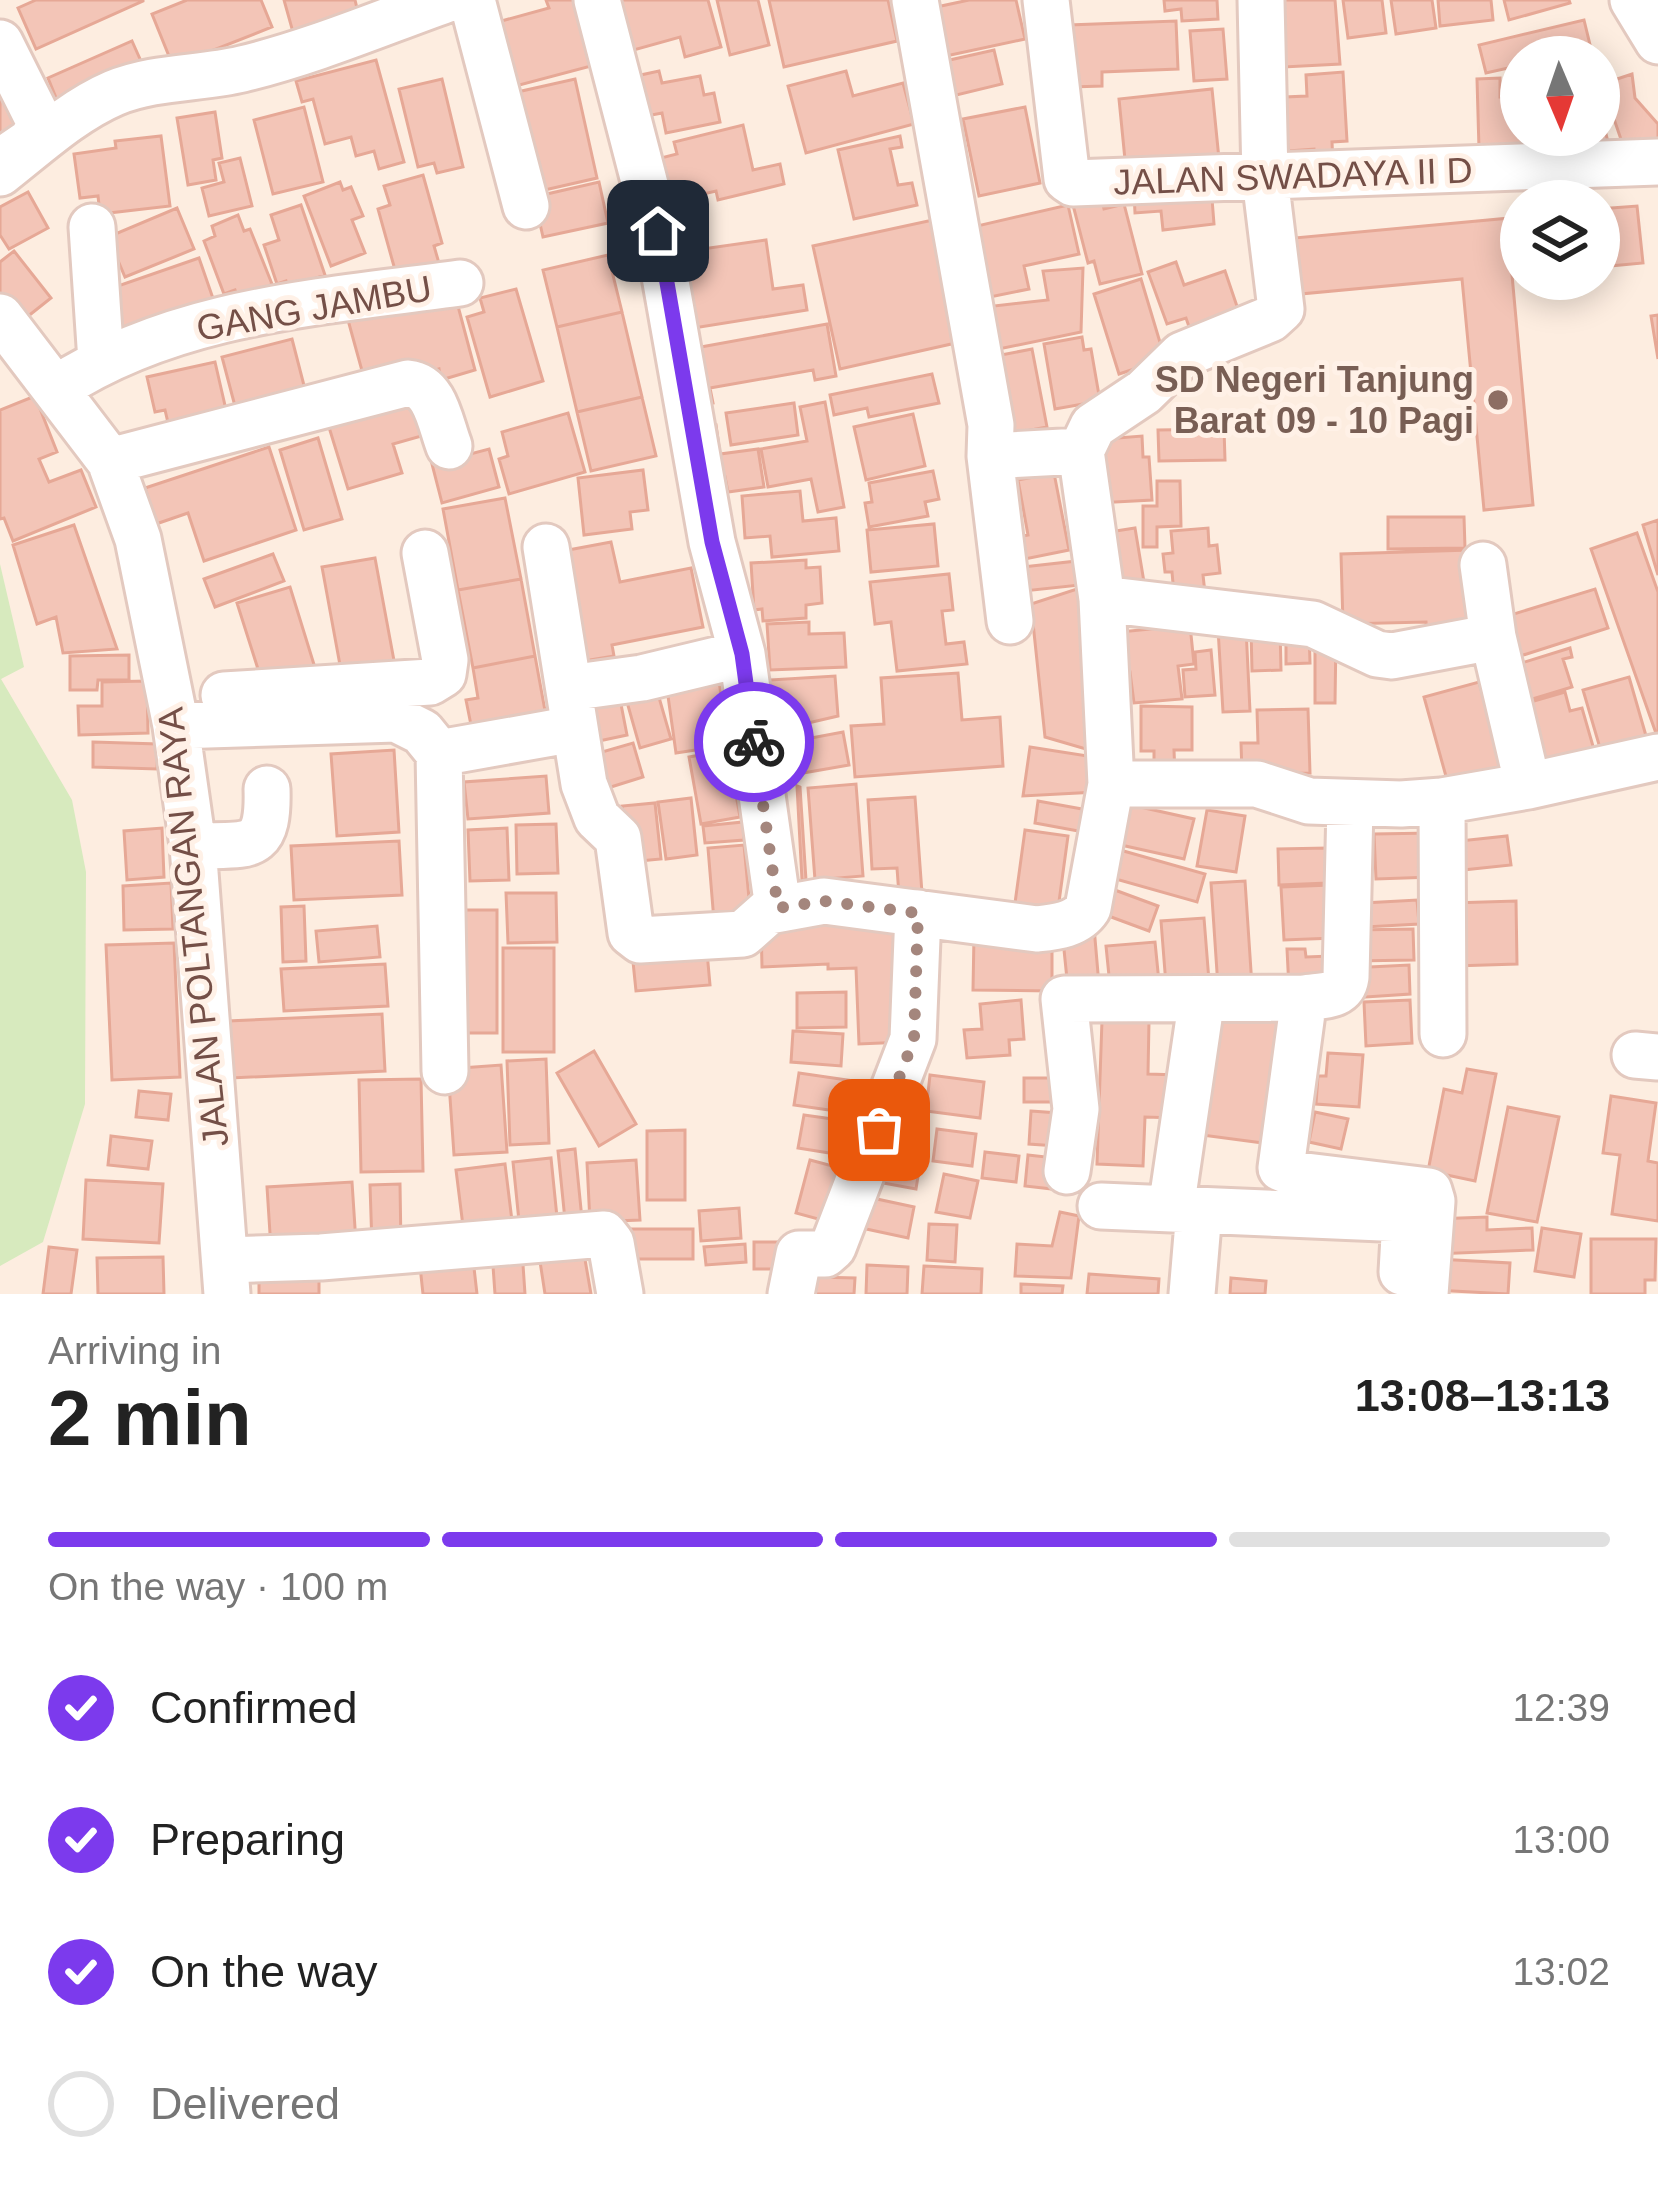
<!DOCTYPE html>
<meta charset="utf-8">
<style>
body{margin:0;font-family:Arial,sans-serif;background:#f2f2f2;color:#222;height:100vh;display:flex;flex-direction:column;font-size:45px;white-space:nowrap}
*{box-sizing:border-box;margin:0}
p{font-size:39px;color:#767676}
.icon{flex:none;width:66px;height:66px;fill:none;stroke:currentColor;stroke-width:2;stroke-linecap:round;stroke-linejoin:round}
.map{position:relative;height:1294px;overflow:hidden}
.sheet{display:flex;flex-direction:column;background:#fff;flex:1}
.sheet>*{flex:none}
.needle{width:78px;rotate:178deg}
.controls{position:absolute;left:1500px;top:36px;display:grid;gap:24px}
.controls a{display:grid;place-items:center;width:120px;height:120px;border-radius:50%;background:#fff;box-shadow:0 6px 30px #0003;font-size:60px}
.pin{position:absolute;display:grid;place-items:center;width:102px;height:102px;color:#fff;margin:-51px;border-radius:24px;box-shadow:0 6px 18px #0006}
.courier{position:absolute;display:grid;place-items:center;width:120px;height:120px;margin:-60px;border:9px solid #7c3aed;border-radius:50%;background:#fff;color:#222;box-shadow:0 3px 15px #0007}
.head em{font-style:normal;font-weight:600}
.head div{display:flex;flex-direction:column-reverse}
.head{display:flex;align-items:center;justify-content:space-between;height:204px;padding:0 48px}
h1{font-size:78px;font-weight:600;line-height:90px}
.bar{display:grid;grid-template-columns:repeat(4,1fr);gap:18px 12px;align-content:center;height:144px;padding:0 48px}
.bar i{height:15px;border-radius:9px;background:#e0e0e0}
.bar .active{background:#7c3aed}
.bar p{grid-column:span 4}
ol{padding:0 48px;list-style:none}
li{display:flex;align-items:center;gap:36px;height:132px}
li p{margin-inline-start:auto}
li .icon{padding:12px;border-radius:50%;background:#7c3aed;color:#fff;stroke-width:4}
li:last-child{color:#767676}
li i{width:66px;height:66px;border:6px solid #e0e0e0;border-radius:50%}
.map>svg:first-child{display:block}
</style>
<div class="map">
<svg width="1658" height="1294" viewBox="0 0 1658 1294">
<rect width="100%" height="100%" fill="#fdede0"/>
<path fill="#d7eabe" d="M0,564L24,667L1,679L72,800L86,872L85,1104L43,1242L0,1266Z"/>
<path fill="#f3c5b7" stroke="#e6a896" stroke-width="3" d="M36,0H143V1L36,49L18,8Z
M187,0H261L272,27L173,66L152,14Z
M284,0H355L361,25L296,43Z
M546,0H577L595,65L512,87L494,23L549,8Z
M608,0H708L721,47L685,57L680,37L623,53Z
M717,0H758L769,45L730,55Z
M769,0H888L897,41L784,67Z
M969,0H1016L1025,39L946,56L932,8Z
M1164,0H1217L1218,19L1182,21L1181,9L1165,11Z
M1280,0H1335L1340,64L1284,67Z
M1343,0H1382L1386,33L1348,38Z
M1391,0H1432L1436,28L1396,34Z
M1438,0H1491L1493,20L1440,26Z
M1504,0H1569L1570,3L1509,20Z
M1584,20L1593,57H1521V82L1517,66L1486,73L1479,45Z
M1176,21L1178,69L1102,72V86L1072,87L1069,25Z
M1223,29L1227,79L1194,81L1190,31Z
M132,41L144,68L59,105L48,78Z
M994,50L1002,84L940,99L932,64Z
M376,60L404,162L379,169L374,151L356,156L351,137L325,144L313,99L302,102L296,81Z
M659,71L662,83L700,76L704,95L714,93L720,122L666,133L662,113L636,118L627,78Z
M846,71L853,96L903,83L914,124L806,153L788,86Z
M1343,72L1347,141L1332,142L1333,163H1315L1314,149L1288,151L1285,97L1307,96L1306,75Z
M1632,74L1635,98L1658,124V145L1625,151L1602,84Z
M1500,78V97H1521V135H1538V148L1479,149L1477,79Z
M442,79L463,167L437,173L434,163L418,167L399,89Z
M575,79L597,178L536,192L513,93Z
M1212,89L1220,169L1127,180L1119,99Z
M0,92L30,130L0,145Z
M1599,106L1609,146L1563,155L1559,135H1599Z
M304,107L323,182L273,194L254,120Z
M1025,107L1040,183L979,196L963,119Z
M215,112L222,158L213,160L216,180L188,185L177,118Z
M743,125L753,170L780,164L784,184L718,200L716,191L660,204L649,161L677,154L674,142Z
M161,136L170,206L100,214L98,196L80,198L74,154L116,148L115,141Z
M900,136L902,147L890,149L898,185L912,183L917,205L854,219L838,150Z
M240,158L252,206L209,216L202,188L224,182L219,163Z
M423,175L442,243L434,246L443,277L417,284L412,266L395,270L378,209L390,205L384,186Z
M340,182L343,190L351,187L363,216L352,220L365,253L331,266L304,196Z
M599,182L608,223L543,237L534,197Z
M1211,186L1214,224L1163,230L1161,211L1135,213L1134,194Z
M28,192L48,228L9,249L0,235V207Z
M1101,198L1104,209L1124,204L1142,274L1100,284L1094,261L1088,263L1073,205Z
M301,205L325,275L288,288L286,281L277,284L264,245L279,240L271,215Z
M1068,205L1079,254L1024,266L1029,289L980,299L964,229Z
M1637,206L1643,263L1599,267V209Z
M177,208L194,249L125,277L108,237Z
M238,215L244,231L250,229L272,284L240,303L235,290L224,294L204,241L215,236L212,226Z
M1521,217V274L1512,275L1533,505L1484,510L1462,279L1300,294L1294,238Z
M942,218L969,340L840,369L813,246Z
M766,240L773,289L803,285L807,310L675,331L681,252Z
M14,251L51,298L27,317L12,297L0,304V262Z
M608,255L622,312L557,327L543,270Z
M199,258L216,307L114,342L112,288Z
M1176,262L1184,285L1225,271L1241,318L1192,335L1186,318L1167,324L1148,272Z
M1083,268L1081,332L989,351L985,307L1048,300L1043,271Z
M1141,279L1165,359L1119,374L1094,294Z
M516,289L543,381L490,397L467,317L484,312L480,298Z
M454,291L475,370L441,380L439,369L367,389L348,320Z
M622,312L642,397L577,412L557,327Z
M1658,315V359L1651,316Z
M827,324L836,376L815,380L813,370L710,388L713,403L694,406L679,351Z
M1082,337L1084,350L1091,349L1100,401L1055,409L1044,344Z
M292,339L307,397L236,410L222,357Z
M1032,349L1047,427L1010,434L996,356Z
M215,362L227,414L169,427L165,410L155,412L147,377Z
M932,374L939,403L869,417L867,408L834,415L830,395Z
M35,396L57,452L39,459L49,482L81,470L96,507L13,541L4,518L0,519V410Z
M421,397L432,433L393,444L402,473L348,489L328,424Z
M642,397L656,456L591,471L577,412Z
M825,402L844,507L818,512L811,479L768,487L761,449L807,441L800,407Z
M794,403L798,435L731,445L726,413Z
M568,413L585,472L509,494L499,459L508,456L502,432Z
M913,414L925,466L866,480L854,427Z
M716,425L720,454L758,449L764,487L728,492L725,477L709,479L693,430Z
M1224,429L1225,460L1159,461L1158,430Z
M1142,436L1143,457H1149L1152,500L1097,503L1093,440Z
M318,438L342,519L304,530L280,450Z
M269,447L296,530L204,561L188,513L156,524L145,488Z
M489,449L499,487L442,503L432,464Z
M643,470L648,510L630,512L632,529L584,535L578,478Z
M933,471L939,499L925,502L928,516L869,527L865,503L872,502L869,483Z
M1054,473L1069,550L1015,561L1011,538L1028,535L1018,480Z
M1157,481H1180L1181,526L1157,527V547H1143V506H1157Z
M800,491L803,521L836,518L839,551L772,557L770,536L745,538L742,496Z
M505,498L521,579L458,590L443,509Z
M1388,517H1464L1465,548L1388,549Z
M1658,520V575L1643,525Z
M934,524L938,566L871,572L867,530Z
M74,525L117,649L63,653L56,617L37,624L13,545Z
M1135,528L1144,582L1111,588L1103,533Z
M1208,528L1209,546L1217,545L1220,573L1203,575L1205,593L1174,595L1172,572H1165L1163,554L1173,553L1171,531Z
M1637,533L1658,592V739L1591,549Z
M611,542L620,582L691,568L703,627L612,645L614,656L584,661L563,551Z
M1471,550L1473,637L1427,638L1426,622L1343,624L1341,554Z
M273,554L284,581L215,607L204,579Z
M375,558L395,666L342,676L322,567Z
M806,560V568L820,567L822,603L806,605V618L763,621L762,609L754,610L751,563Z
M1077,561L1080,585L1024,591L1013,568Z
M949,574L953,610L942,611L946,644L964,642L967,664L897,671L891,622L875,624L870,582Z
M521,579L535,656L473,668L458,590Z
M290,587L316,671L264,688L237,603Z
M1080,588L1096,752L1045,737L1031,604Z
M1595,589L1608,628L1514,658L1501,618Z
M809,622V634L844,633L846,667L770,670L767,624Z
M1190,625L1194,664L1178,666L1182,699L1134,703L1130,672L1114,673L1110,633Z
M1246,628L1250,711L1223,712L1218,629Z
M1280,628L1281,670L1252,671L1251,629Z
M1309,631L1310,663L1286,664V632Z
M1315,636H1336L1335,703H1315Z
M1570,648L1572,657L1563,659L1572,687L1526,701L1515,665Z
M1211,650L1215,695L1185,697L1183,670L1196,669L1195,652Z
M129,655V680H98L97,690H70V656Z
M535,656L548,727L474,740L466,700L478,698L473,668Z
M958,673L962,720L1000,717L1003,766L855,777L851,726L884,724L881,678Z
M835,676L838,716L761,734L754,681Z
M1629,677L1651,753L1605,765L1583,690Z
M147,681L148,733L79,735L78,706H102V682Z
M719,681L728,745L676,753L667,689Z
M1479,682L1507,782L1452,798L1424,697Z
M656,687L671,739L640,748L625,695Z
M1565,692L1570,711L1582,708L1599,767L1549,781L1527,703Z
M619,694L627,735L585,744L576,703Z
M1141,706L1192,707V750H1174L1175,774H1154V751H1141Z
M1308,709L1310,773L1242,774L1241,743H1258L1257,710Z
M843,732L849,765L769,779L763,747Z
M93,742L158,744L157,769L93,767Z
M633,743L643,777L598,791L588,756Z
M1030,747L1094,757L1096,792L1023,796Z
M394,750L399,832L337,836L331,754Z
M728,750L740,817L701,824L689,757Z
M546,776L549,813L468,819L464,782Z
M856,784L863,876L815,880L808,788Z
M797,786L800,787L806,880H802Z
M915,797L923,907L900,909L897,868L872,869L868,800Z
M691,798L697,855L666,859L658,802Z
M1038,801L1093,811L1089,833L1035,823Z
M655,803L661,859L628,862L622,806Z
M1122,803L1194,819L1184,859L1112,843Z
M1207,810L1245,816L1236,872L1197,866Z
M743,822L744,840L705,843L703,826Z
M556,824L558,873L517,874L516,825Z
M162,828L164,877L127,880L124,831Z
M507,828L509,880L470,881L468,830Z
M1025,830L1068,836L1058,909L1015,903Z
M1432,833L1433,877L1376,879L1374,834Z
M1507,836L1511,865L1453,871L1450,842Z
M399,841L402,895L294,900L291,846Z
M744,845L752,930L715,933L708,848Z
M1113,848L1205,874L1197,902L1105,876Z
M1327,848L1328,883L1279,885L1278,849Z
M1245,881L1252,986L1218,987L1211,883Z
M171,883L173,929L124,930L123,886Z
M1331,885L1334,938L1284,940L1281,887Z
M1104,886L1158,906L1149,931L1095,911Z
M506,893H556L557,942L508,943Z
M1417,900L1419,924L1365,927L1364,903Z
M1516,901L1517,964L1454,966L1452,903Z
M304,906L306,961L283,962L281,907Z
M450,910H497V1033H449Z
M1204,918L1209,981L1166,985L1161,921Z
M884,919L899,931L904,1042L859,1044L856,968L828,969V964L762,967L761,925Z
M377,926L380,957L319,962L316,931Z
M1094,927L1099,985L1068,989L1062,930Z
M1413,929L1414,960L1354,961L1353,930Z
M974,935L1052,936V991L973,990Z
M1155,942L1159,982L1110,986L1106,946Z
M174,943L180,1077L112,1080L106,945Z
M503,948H554V1052H503Z
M1287,949H1305L1306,957L1330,956L1332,987L1289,989Z
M632,952H707L710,985L636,991Z
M385,964L388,1006L284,1011L281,969Z
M1409,965L1410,994L1351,998L1350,968Z
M846,992V1027L797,1028V993Z
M1021,1000L1024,1039L1009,1040L1010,1055L967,1058L964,1030L982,1029L980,1004Z
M1410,1000L1412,1043L1366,1046L1364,1002Z
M1218,1009L1279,1017L1263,1143L1202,1135Z
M382,1014L385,1071L231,1078L228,1021Z
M1102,1020L1149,1021L1148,1074L1178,1075L1176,1118L1145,1117L1143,1166L1097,1164Z
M793,1031L843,1034L841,1066L791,1062Z
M594,1051L636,1124L599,1146L557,1073Z
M1328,1053L1363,1055L1359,1107L1316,1104L1318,1076H1326Z
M546,1059L549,1143L510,1145L507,1061Z
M501,1065L507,1152L454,1155L448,1069Z
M1467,1069L1496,1074L1475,1181L1428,1171L1444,1089L1462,1093Z
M799,1073L861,1082L857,1114L794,1105Z
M930,1075L984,1082L980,1118L926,1111Z
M1024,1078H1060L1059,1102H1024Z
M421,1079L423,1171L361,1172L359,1080Z
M139,1091L171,1094L168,1120L136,1117Z
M1611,1096L1656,1103L1648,1161L1658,1163V1221L1612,1214L1620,1155L1603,1153Z
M1508,1107L1559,1117L1537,1222L1487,1213Z
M1031,1111L1058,1113L1056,1146L1029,1144Z
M1315,1112L1348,1119L1341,1149L1309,1142Z
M890,1114L927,1120L916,1189L878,1182Z
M804,1115L854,1122L848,1156L798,1148Z
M937,1129L976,1134L972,1166L933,1161Z
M685,1130V1200H647V1131Z
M111,1136L152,1141L148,1169L108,1165Z
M575,1149L582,1219L565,1220L558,1151Z
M985,1152L1019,1156L1016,1182L982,1178Z
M1028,1155L1055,1158L1052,1189L1025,1186Z
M551,1158L558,1227L520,1231L513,1162Z
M636,1160L640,1220L590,1222L587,1163Z
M810,1160L844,1169L829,1222L796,1213Z
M505,1164L513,1229L464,1234L456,1170Z
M944,1174L978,1181L970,1218L936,1212Z
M86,1180L163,1184L159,1243L83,1239Z
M352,1182L356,1243L271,1249L267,1187Z
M400,1184L401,1246H372L370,1185Z
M863,1196L914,1207L908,1238L857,1227Z
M739,1208L741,1238L701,1241L699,1211Z
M1060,1212L1079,1216L1071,1278L1015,1276L1017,1244L1052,1246Z
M1487,1217V1230L1532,1228L1533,1250L1435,1254L1434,1219Z
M929,1224L957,1225L955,1262L927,1260Z
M1542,1228L1581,1234L1574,1277L1535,1271Z
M624,1229H693V1259H624Z
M1591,1239H1656L1655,1280H1645V1294H1591Z
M754,1242H787V1269H754Z
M745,1244L746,1262L706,1265L704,1247Z
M49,1247L77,1250L71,1294H43Z
M583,1248L591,1294H545L539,1255Z
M522,1250L525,1294H495L492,1252Z
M163,1257L164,1294H98L97,1258Z
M473,1259L477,1294H423L420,1266Z
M1437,1259L1510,1263L1508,1294L1435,1290Z
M867,1265L908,1267L907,1294H866Z
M924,1266L982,1269L981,1294H922Z
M259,1274L319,1275V1294H259Z
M1089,1274L1159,1279L1158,1294H1087Z
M815,1277L855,1278L854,1294H814Z
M1231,1278L1266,1281L1265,1294H1230Z
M1021,1284L1063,1286L1062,1294H1021Z"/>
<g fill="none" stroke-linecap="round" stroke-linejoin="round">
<defs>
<path id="minor" d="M472,0L526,206
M597,0L657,231L712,542L742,654L778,908
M915,0L991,425L990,456L1010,621
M1046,0L1067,179L1073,183L1658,162
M1633,0L1658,41
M0,43L41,125L31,141L12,154
M0,173C36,145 72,111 114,93C155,76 200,79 242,69C312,52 378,24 445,0
M92,227L101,361
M0,317L110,461L138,539L176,726L193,846L227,1294
M57,388C176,310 322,302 460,283
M1081,451L1093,426L1144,392L1182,355L1270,319L1281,309L1265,178L1261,0
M990,456L1081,451L1102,599L1111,784H1257L1309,801L1401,804L1442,801L1528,786L1658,757
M110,461L408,383C436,386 440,423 449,446
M546,547L584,784L597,818L618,838L631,933L640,940L743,934L769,911L824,901L1037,929C1056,927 1077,925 1088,908L1111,784
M1483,565L1493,637L1528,786
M1102,599L1313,624L1377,654L1392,656L1493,637
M569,688L642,678L742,654
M224,695L430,682L443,674L445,660L425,553
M176,726L396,719L422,732L439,753L445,1071
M439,753L574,729
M1442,801L1443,1034
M193,846C249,844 269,854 267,789
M1304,998L1281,1168L1298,1175L1429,1191L1432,1201L1425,1294
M1635,1055L1658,1057
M1067,1171L1076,1109L1064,999L1304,998C1322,995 1343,998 1346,977L1350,805
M1101,1206L1405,1219L1402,1272
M1171,1209L1199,1018
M225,1260L321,1257L604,1234L611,1243L620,1294
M791,1294L799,1254H825L833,1247L913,1039L918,913
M1192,1294L1199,1211"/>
</defs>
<use href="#minor" stroke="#e3c9bf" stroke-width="51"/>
<use href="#minor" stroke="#fff" stroke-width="45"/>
</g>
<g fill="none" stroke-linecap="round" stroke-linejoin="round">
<path stroke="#a4867d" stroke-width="12" stroke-dasharray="0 21.6" d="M754,742L778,908L824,901L918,913L914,1039L879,1130"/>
<path stroke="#7c3aed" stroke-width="15" d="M658,231L712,542L742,654L754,742"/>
</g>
<circle fill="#8d6e63" stroke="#fff1e7" stroke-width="4.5" cx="1498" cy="400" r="12"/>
<g text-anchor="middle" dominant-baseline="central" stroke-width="10" stroke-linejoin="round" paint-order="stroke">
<g font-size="36" fill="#744f47" stroke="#fff1e7">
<text transform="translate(1293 176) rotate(-2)">JALAN SWADAYA II D</text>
<text transform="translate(314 308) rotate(-10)">GANG JAMBU</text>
<text transform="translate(193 927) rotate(-96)">JALAN POLTANGAN RAYA</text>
</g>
<g font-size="36" font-weight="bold" fill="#785e54" stroke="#fff1e7" text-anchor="end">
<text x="1474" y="379">SD Negeri Tanjung<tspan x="1474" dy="41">Barat 09 - 10 Pagi</tspan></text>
</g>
</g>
</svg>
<div class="controls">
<a><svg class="needle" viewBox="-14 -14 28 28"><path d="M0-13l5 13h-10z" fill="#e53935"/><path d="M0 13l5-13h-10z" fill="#767676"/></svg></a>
<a><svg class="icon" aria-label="layers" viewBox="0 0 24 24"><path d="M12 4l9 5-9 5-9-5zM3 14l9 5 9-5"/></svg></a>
</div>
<div class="pin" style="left:879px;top:1130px;background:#ea580c"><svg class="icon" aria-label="bag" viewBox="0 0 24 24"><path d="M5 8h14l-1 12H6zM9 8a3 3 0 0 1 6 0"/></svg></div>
<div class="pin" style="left:658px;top:231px;background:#1f2937"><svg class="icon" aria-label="home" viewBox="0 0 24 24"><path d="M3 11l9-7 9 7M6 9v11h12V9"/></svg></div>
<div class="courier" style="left:754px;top:742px"><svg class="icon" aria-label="bike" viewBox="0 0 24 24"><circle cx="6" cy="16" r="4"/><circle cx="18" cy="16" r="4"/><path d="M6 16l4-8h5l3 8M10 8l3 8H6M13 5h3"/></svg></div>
</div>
<section class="sheet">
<div class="head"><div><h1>2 min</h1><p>Arriving in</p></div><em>13:08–13:13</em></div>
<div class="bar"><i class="active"></i><i class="active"></i><i class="active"></i><i></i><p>On the way · 100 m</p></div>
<ol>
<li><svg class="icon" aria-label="check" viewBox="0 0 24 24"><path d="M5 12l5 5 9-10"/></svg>Confirmed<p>12:39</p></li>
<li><svg class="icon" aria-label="check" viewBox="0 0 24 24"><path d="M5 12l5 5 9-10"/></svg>Preparing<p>13:00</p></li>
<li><svg class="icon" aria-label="check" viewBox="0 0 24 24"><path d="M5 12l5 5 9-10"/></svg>On the way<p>13:02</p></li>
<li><i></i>Delivered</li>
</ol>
</section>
